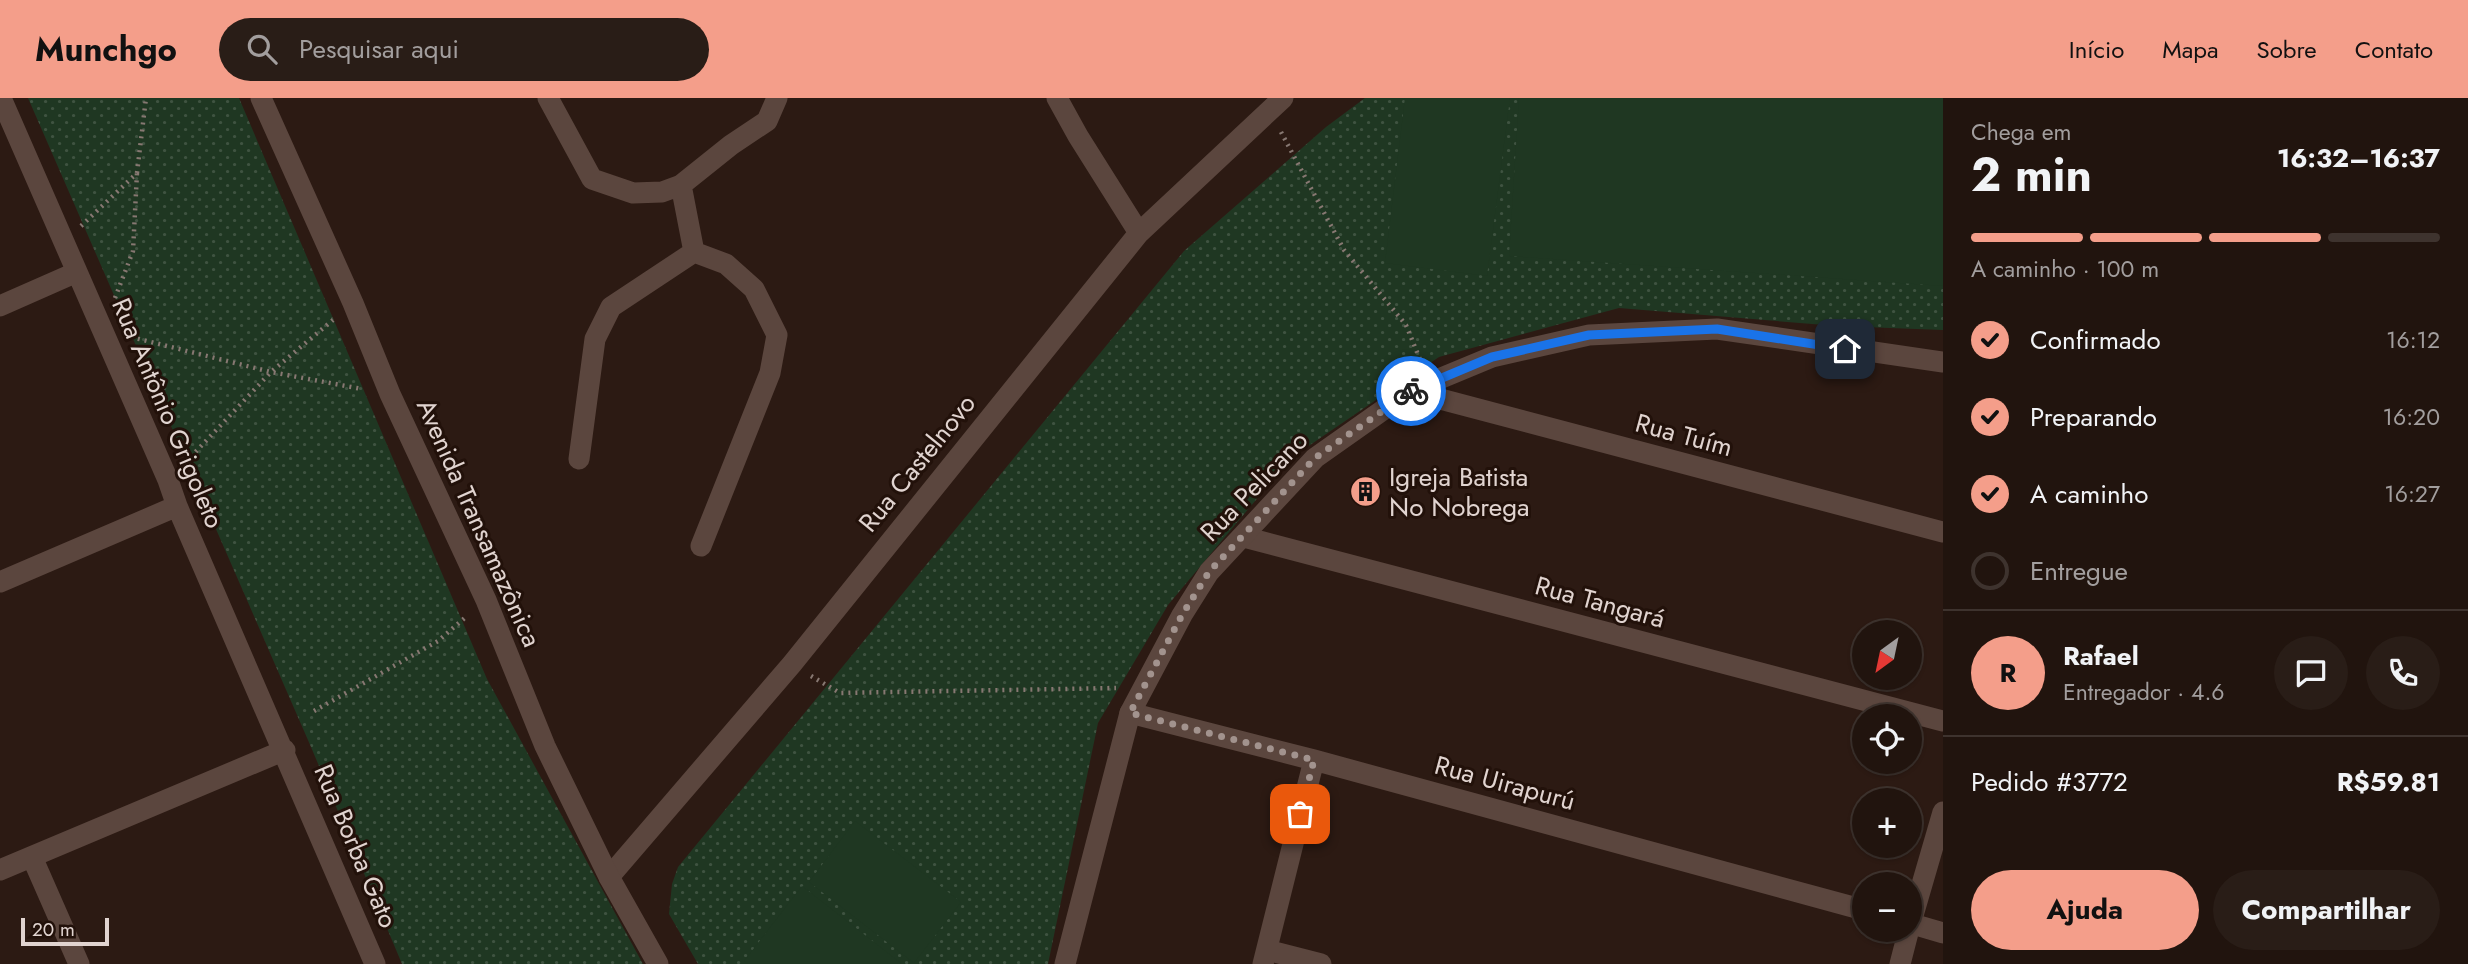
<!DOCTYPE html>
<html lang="pt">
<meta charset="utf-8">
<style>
body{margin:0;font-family:Jost,sans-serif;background:#291d17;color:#f1f3f6;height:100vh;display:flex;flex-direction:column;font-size:26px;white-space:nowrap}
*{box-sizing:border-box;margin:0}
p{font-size:23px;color:#a29e9e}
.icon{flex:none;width:38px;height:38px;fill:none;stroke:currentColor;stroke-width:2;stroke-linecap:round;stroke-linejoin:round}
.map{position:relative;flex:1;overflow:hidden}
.panel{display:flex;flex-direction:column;background:#21140e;width:525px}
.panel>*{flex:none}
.needle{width:46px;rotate:213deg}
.fabs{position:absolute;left:1852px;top:522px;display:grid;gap:14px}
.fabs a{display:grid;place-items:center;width:70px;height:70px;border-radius:50%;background:#21140e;box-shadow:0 2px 5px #0004,0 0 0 2px #3e332e;font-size:35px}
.scale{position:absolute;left:21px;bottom:18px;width:88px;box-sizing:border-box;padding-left:7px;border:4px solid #e1d4d0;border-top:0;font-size:19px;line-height:24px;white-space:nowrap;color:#e1d4d0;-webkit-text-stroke:5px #22110a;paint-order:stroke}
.pin{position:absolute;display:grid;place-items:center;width:60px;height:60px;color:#fff;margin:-30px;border-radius:14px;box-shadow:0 4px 10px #0006}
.courier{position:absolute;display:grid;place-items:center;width:70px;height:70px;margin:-35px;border:5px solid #1a73e8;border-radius:50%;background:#fff;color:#222;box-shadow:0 2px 9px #0007}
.head em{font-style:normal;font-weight:700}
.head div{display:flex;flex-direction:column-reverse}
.head{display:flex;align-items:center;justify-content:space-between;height:119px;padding:0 28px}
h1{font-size:46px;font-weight:700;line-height:52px}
.bar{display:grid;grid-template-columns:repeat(4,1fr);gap:10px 7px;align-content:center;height:84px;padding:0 28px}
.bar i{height:9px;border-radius:5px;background:#3e332e}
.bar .on{background:#f49e8a}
.bar p{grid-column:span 4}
.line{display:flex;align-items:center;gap:18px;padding:0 28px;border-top:2px solid #3e332e}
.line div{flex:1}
.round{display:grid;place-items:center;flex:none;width:74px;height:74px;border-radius:37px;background:#291d17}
ol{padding:0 28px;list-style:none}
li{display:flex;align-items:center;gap:21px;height:77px}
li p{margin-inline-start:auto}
li .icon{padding:7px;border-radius:50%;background:#f49e8a;color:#111;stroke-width:4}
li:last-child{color:#a29e9e}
li i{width:38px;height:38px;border:4px solid #3e332e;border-radius:50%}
.primary-button{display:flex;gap:14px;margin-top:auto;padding:14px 28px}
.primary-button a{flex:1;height:80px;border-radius:42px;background:#f49e8a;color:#111;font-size:28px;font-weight:700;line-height:80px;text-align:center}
.primary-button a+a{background:#291d17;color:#f1f3f6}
header{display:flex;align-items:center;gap:42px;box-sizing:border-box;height:98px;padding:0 35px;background:#f49e8a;color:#111}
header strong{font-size:33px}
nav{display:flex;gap:38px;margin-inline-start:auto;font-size:24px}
.search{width:490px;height:63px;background:#291d17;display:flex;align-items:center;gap:18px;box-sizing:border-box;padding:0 24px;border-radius:38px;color:#a29e9e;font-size:26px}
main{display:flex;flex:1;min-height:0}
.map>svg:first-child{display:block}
</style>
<header>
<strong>Munchgo</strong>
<div class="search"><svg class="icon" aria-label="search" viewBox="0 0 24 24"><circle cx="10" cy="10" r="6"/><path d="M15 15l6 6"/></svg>Pesquisar aqui</div>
<nav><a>Início</a><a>Mapa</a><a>Sobre</a><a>Contato</a></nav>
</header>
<main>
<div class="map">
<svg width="1943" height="866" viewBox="0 0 1943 866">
<defs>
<pattern id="green-dots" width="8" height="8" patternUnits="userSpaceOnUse" patternTransform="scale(1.75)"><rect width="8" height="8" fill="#1f3722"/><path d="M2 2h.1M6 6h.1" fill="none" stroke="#3f5341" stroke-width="1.8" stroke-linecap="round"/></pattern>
</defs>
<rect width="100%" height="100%" fill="#2c1a13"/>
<path fill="url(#green-dots)" d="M28,0H239L487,581L643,866H402L311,649Z
M1365,0H1943V232L1837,228L1619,210L1439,259L1291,360L1168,507L1098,625L1048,866H698L669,816L672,786L678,769L1184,153L1326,29Z"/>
<path fill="#1f3722" d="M1405,0H1510L1487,178L1385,165Z
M1519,0H1943V188L1509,158Z
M855,723L961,804L914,865L809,784Z
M802,788L902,866H748L744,863Z"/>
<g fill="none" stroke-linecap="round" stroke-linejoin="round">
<path stroke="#877872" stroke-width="4.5" stroke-dasharray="2 5" stroke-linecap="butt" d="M1281,34L1344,152L1406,227L1421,264
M81,128L137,75L146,0
M115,200L133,153L137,75
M131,239L271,274L362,291
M186,364L271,274L333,222
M811,578L840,595L1116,590
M314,613L438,543L467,518"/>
<path stroke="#5b463e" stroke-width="21" d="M1,0L168,382L177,408L375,866
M548,0L592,81L633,95L662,94L681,87L731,47L767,23L777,0
M1057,0L1078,38L1139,135
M694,154L726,166L754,191L777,237L770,275L701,448
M0,208L77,174
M1410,293L1943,434
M579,361L595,241L611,209L694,154L681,87
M1244,439L1943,623
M0,484L177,408
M1130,615L1314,662L1864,812
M32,759L79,866
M0,772L285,652
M609,779L792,566L1139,135L1283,0
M1909,825L1943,835
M1909,831L1943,714
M1267,852L1321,866
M1263,866L1314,662
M1900,866L1909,831"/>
<path stroke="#5b463e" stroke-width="21" d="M261,0L353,205L390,296L486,502L545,648L609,779L658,866
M1065,866L1130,615L1182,517L1209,474L1315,360L1410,293L1492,259L1589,237L1717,231L1943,264"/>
</g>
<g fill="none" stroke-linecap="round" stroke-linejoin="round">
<path stroke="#a2938e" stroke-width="7" stroke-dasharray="0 12.6" d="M1300,716L1314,662L1130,615L1182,517L1209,474L1315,360L1411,293"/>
<path stroke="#1a73e8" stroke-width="9" d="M1411,293L1492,259L1589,237L1717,231L1845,251"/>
</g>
<defs>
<symbol id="building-disc" viewBox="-11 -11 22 22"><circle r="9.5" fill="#f49e8a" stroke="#22110a"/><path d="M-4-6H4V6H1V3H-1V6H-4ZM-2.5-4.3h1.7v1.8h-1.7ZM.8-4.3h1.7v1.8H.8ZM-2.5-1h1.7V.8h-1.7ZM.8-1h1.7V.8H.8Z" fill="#111"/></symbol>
</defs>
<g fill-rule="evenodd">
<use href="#building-disc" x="1348" y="376" width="35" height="35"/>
</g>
<g text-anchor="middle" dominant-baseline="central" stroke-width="6" stroke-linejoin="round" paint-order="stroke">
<g font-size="26" fill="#e1d4d0" stroke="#22110a">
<text transform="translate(168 315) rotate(67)">Rua Antônio Grigoleto</text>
<text transform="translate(1684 337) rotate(15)">Rua Tuím</text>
<text transform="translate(917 365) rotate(-51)">Rua Castelnovo</text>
<text transform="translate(1254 388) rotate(-46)">Rua Pelicano</text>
<text transform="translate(479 425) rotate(66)">Avenida Transamazônica</text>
<text transform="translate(1600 504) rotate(15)">Rua Tangará</text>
<text transform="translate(1505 685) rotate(15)">Rua Uirapurú</text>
<text transform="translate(356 748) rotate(67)">Rua Borba Gato</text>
</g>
<g font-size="26" fill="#e1d4d0" stroke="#22110a" text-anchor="start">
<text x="1389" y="379">Igreja Batista<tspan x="1389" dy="30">No Nobrega</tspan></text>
</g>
</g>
</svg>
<div class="fabs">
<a><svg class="needle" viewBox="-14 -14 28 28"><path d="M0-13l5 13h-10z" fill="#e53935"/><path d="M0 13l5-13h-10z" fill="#a29e9e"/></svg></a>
<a><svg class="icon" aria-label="locate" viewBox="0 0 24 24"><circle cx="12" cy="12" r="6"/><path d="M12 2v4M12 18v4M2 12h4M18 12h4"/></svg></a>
<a>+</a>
<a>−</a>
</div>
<div class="scale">20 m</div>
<div class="pin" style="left:1300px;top:716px;background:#ea580c"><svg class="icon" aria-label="bag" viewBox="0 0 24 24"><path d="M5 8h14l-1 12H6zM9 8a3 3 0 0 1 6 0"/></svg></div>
<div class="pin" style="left:1845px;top:251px;background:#1f2937"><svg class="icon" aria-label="home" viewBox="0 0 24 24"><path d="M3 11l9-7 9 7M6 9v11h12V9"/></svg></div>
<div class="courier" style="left:1411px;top:293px"><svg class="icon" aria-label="bike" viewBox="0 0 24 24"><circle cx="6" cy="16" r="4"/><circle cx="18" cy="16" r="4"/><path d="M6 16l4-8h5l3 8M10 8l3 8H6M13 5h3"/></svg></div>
</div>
<section class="panel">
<div class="head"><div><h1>2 min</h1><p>Chega em</p></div><em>16:32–16:37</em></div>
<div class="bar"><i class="on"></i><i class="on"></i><i class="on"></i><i></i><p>A caminho · 100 m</p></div>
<ol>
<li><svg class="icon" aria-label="check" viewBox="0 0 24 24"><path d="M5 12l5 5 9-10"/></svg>Confirmado<p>16:12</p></li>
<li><svg class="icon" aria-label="check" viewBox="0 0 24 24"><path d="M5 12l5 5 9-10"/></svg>Preparando<p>16:20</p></li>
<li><svg class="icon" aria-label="check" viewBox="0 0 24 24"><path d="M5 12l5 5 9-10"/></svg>A caminho<p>16:27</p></li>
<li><i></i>Entregue</li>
</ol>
<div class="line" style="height:126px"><b class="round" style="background:#f49e8a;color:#111">R</b><div><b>Rafael</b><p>Entregador · 4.6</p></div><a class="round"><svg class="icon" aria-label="chat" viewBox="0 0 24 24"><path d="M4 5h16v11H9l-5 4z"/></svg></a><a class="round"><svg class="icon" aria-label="phone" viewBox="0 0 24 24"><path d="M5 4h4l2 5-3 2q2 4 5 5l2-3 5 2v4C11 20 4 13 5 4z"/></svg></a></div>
<div class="line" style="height:91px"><div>Pedido #3772</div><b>R$59.81</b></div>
<div class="primary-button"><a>Ajuda</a><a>Compartilhar</a></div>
</section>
</main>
